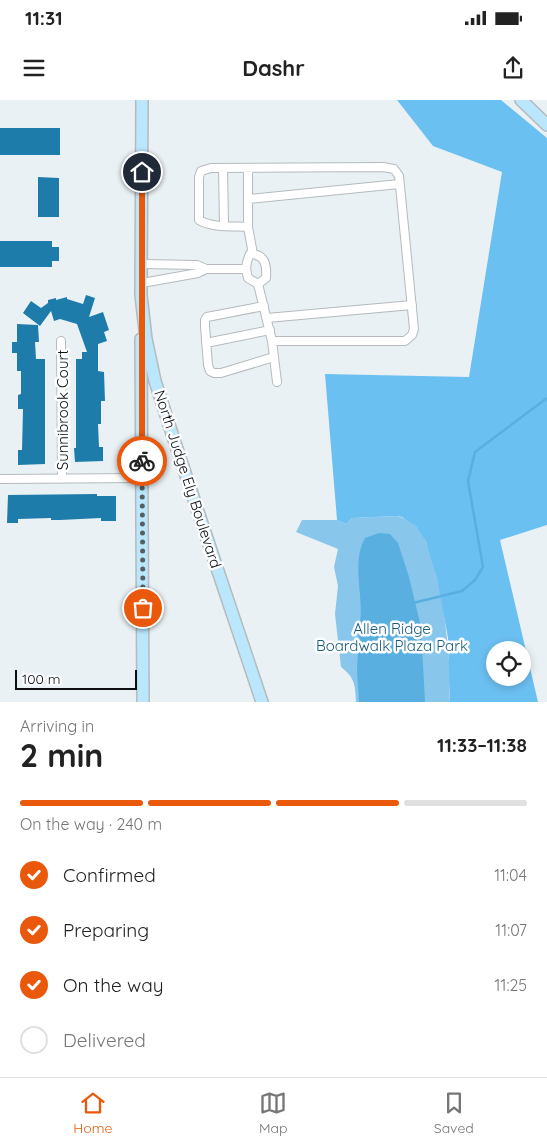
<!DOCTYPE html>
<meta charset="utf-8">
<style>
body{margin:0;font-family:Quicksand,sans-serif;background:#f6f6f6;color:#222;height:100vh;display:flex;flex-direction:column;font-size:19px;white-space:nowrap}
*{box-sizing:border-box;margin:0}
p{font-size:16px;color:#767676}
.icon{flex:none;width:28px;height:28px;fill:none;stroke:currentColor;stroke-width:2;stroke-linecap:round;stroke-linejoin:round}
.map{position:relative;height:602px;overflow:hidden}
.details{display:flex;flex-direction:column;background:#fff;flex:1}
.details>*{flex:none}
.buttons{position:absolute;left:486px;top:541px;display:grid;gap:10px}
.buttons a{display:grid;place-items:center;width:45px;height:45px;border-radius:50%;background:#fff;box-shadow:0 2px 8px #0003;font-size:25px}
.scale{position:absolute;left:15px;bottom:12px;width:122px;box-sizing:border-box;padding-left:5px;border:2px solid #0c0e0f;border-top:0;font-size:14px;line-height:18px;white-space:nowrap;color:#0c0e0f;-webkit-text-stroke:4px #fbfdff;paint-order:stroke}
.pin{position:absolute;display:grid;place-items:center;width:42px;height:42px;color:#fff;margin:-21px;border:2px solid #fff;border-radius:50%;box-shadow:0 1px 5px #0007}
.courier{position:absolute;display:grid;place-items:center;width:50px;height:50px;margin:-25px;border:4px solid #ea580c;border-radius:50%;background:#fff;color:#222;box-shadow:0 1px 6px #0007}
.summary em{font-style:normal;font-weight:700}
.summary div{display:flex;flex-direction:column-reverse}
.summary{display:flex;align-items:center;justify-content:space-between;height:85px;padding:0 20px}
h1{font-size:32px;font-weight:700;line-height:38px}
.bar{display:grid;grid-template-columns:repeat(4,1fr);gap:8px 5px;align-content:center;height:60px;padding:0 20px}
.bar i{height:6px;border-radius:4px;background:#e0e0e0}
.bar .active{background:#ea580c}
.bar p{grid-column:span 4}
ol{padding:0 20px;list-style:none}
li{display:flex;align-items:center;gap:15px;height:55px}
li p{margin-inline-start:auto}
li .icon{padding:5px;border-radius:50%;background:#ea580c;color:#fff;stroke-width:4}
li:last-child{color:#767676}
li i{width:28px;height:28px;border:2px solid #e0e0e0;border-radius:50%}
.status{display:flex;justify-content:space-between;align-items:center;height:35px;padding:0 25px;background:#fff;direction:ltr}
.status svg{height:14px;fill:currentColor}
header{display:flex;justify-content:space-between;align-items:center;height:65px;padding:0 20px;background:#fff;font-size:22px;font-weight:700}
.tabs{display:flex;justify-content:space-around;align-items:center;height:70px;border-top:1px solid #e0e0e0;background:#fff;font-size:14px;color:#767676}
.tabs a{display:grid;justify-items:center;gap:2px}
.tabs .active{color:#ea580c}
.map>svg:first-child{display:block}
</style>
<div class="status"><b>11:31</b><svg viewBox="0 0 49 12"><path d="M0 12V9h3v3zM5 12V6h3v6zM10 12V3h3v9zM15 12V0h3v12zM26 1h20v11H26zM47 4h2v5h-2z"/></svg></div>
<header><svg class="icon" aria-label="menu" viewBox="0 0 24 24"><path d="M4 6h16M4 12h16M4 18h16"/></svg>Dashr<svg class="icon" aria-label="share" viewBox="0 0 24 24"><path d="M12 15V3M7 8l5-5 5 5M5 13v7h14v-7"/></svg></header>
<div class="map">
<svg width="547" height="602" viewBox="0 0 547 602">
<rect width="100%" height="100%" fill="#eaf1f5"/>
<path fill="#88c6eb" d="M396,416C403,418 412,420 416,426C440,454 448,538 450,575C450,584 449,593 450,602H356C355,584 355,578 341,567L335,514L338,486L334,467L338,449L296,432L302,420H337L346,424L352,418Z"/>
<path fill="#6bc0f2" fill-rule="evenodd" d="M397,0H501L547,38V425L500,440L538,602H450L448,538L437,478L426,442L416,426L402,417L396,416L352,418L346,424L337,420L325,274L469,277L502,72L433,46ZM495,550H522V578H495Z"/>
<path fill="#59afe0" d="M379,433L390,434L398,443L409,477L421,527L425,602H359L357,570L359,528C366,501 350,464 365,438Z"/>
<g fill="none" stroke-linecap="round" stroke-linejoin="round">
<path stroke="#59afe0" stroke-width="2.5" d="M413,503L462,491L475,480L483,467L468,381L475,352L547,298"/>
</g>
<path fill="#1d7caa" d="M0,28H60V55H0Z
M38,77L59,78V117H38Z
M0,141H52V147H59V161H52V167H0Z
M86,195L95,198L89,217L103,212L109,230L104,232L107,241L98,244V271L104,272L105,301H101V324H98L99,347H103V361L75,362L74,348H76V259H82V252H87L77,224L60,219L54,221L51,211L40,226L23,213L31,201L41,208L48,203V200L56,198V200L67,197V199L83,204Z
M17,224L38,225L39,242H35L36,259H45V364L18,365V350H22L23,309H18V295L21,294V271H17V253H12V242H17Z
M97,394V396H116V421H101V418L60,420H51V418L18,419V423H7L8,395Z"/>
<g fill="none" stroke-linecap="round" stroke-linejoin="round">
<defs>
<path id="street" d="M223,68L224,125
M248,68V127L253,154
M248,99L399,84
M248,127C233,126 212,128 199,120V77L201,71L211,68L383,67L394,69L399,76L414,229L412,235L405,241H272
M206,169H245
M142,183L198,173L206,169L197,165L142,164
M258,184L248,178C245,168 246,163 250,154C265,154 267,165 266,178L258,184L272,241L277,282
M264,206L207,217L205,220V226L208,265L210,271L214,273H221L274,257
M267,218L412,205
M61,241L62,379
M206,243L270,230
M0,379L141,378"/>
<path id="secondary" d="M142,0L141,195L146,239L155,281L176,346L262,602
M521,0L547,25
M141,239L143,602"/>
</defs>
<use href="#street" stroke="#b4babe" stroke-width="10"/>
<use href="#secondary" stroke="#b4babe" stroke-width="14"/>
<use href="#street" stroke="#fff" stroke-width="8"/>
<use href="#secondary" stroke="#bae7fc" stroke-width="11"/>
</g>
<g fill="none" stroke-linecap="round" stroke-linejoin="round">
<path stroke="#5a5d60" stroke-width="5" stroke-dasharray="0 9" d="M142,361L143,508"/>
<path stroke="#ea580c" stroke-width="6" d="M142,361V72"/>
</g>
<g text-anchor="middle" dominant-baseline="central" stroke-width="5" stroke-linejoin="round" paint-order="stroke">
<g font-size="15" fill="#0c0e0f" stroke="#fbfdff">
<text transform="translate(62 310) rotate(-90)">Sunnibrook Court</text>
<text transform="translate(188 379) rotate(72)">North Judge Ely Boulevard</text>
</g>
<g font-size="15" fill="#1a5b7c" stroke="#fbfdff">
<text x="392" y="528">Allen Ridge<tspan x="392" dy="17">Boardwalk Plaza Park</tspan></text>
</g>
</g>
</svg>
<div class="buttons">
<a><svg class="icon" aria-label="locate" viewBox="0 0 24 24"><circle cx="12" cy="12" r="6"/><path d="M12 2v4M12 18v4M2 12h4M18 12h4"/></svg></a>
</div>
<div class="scale">100 m</div>
<div class="pin" style="left:143px;top:508px;background:#ea580c"><svg class="icon" aria-label="bag" viewBox="0 0 24 24"><path d="M5 8h14l-1 12H6zM9 8a3 3 0 0 1 6 0"/></svg></div>
<div class="pin" style="left:142px;top:72px;background:#1f2937"><svg class="icon" aria-label="home" viewBox="0 0 24 24"><path d="M3 11l9-7 9 7M6 9v11h12V9"/></svg></div>
<div class="courier" style="left:142px;top:361px"><svg class="icon" aria-label="bike" viewBox="0 0 24 24"><circle cx="6" cy="16" r="4"/><circle cx="18" cy="16" r="4"/><path d="M6 16l4-8h5l3 8M10 8l3 8H6M13 5h3"/></svg></div>
</div>
<section class="details">
<div class="summary"><div><h1>2 min</h1><p>Arriving in</p></div><em>11:33–11:38</em></div>
<div class="bar"><i class="active"></i><i class="active"></i><i class="active"></i><i></i><p>On the way · 240 m</p></div>
<ol>
<li><svg class="icon" aria-label="check" viewBox="0 0 24 24"><path d="M5 12l5 5 9-10"/></svg>Confirmed<p>11:04</p></li>
<li><svg class="icon" aria-label="check" viewBox="0 0 24 24"><path d="M5 12l5 5 9-10"/></svg>Preparing<p>11:07</p></li>
<li><svg class="icon" aria-label="check" viewBox="0 0 24 24"><path d="M5 12l5 5 9-10"/></svg>On the way<p>11:25</p></li>
<li><i></i>Delivered</li>
</ol>
</section>
<nav class="tabs">
<a class="active"><svg class="icon" aria-label="home" viewBox="0 0 24 24"><path d="M3 11l9-7 9 7M6 9v11h12V9"/></svg>Home</a>
<a><svg class="icon" aria-label="map" viewBox="0 0 24 24"><path d="M3 6l6-2 6 2 6-2v14l-6 2-6-2-6 2zM9 4v14M15 6v14"/></svg>Map</a>
<a><svg class="icon" aria-label="saved" viewBox="0 0 24 24"><path d="M7 4h10v16l-5-4-5 4z"/></svg>Saved</a>
</nav>
